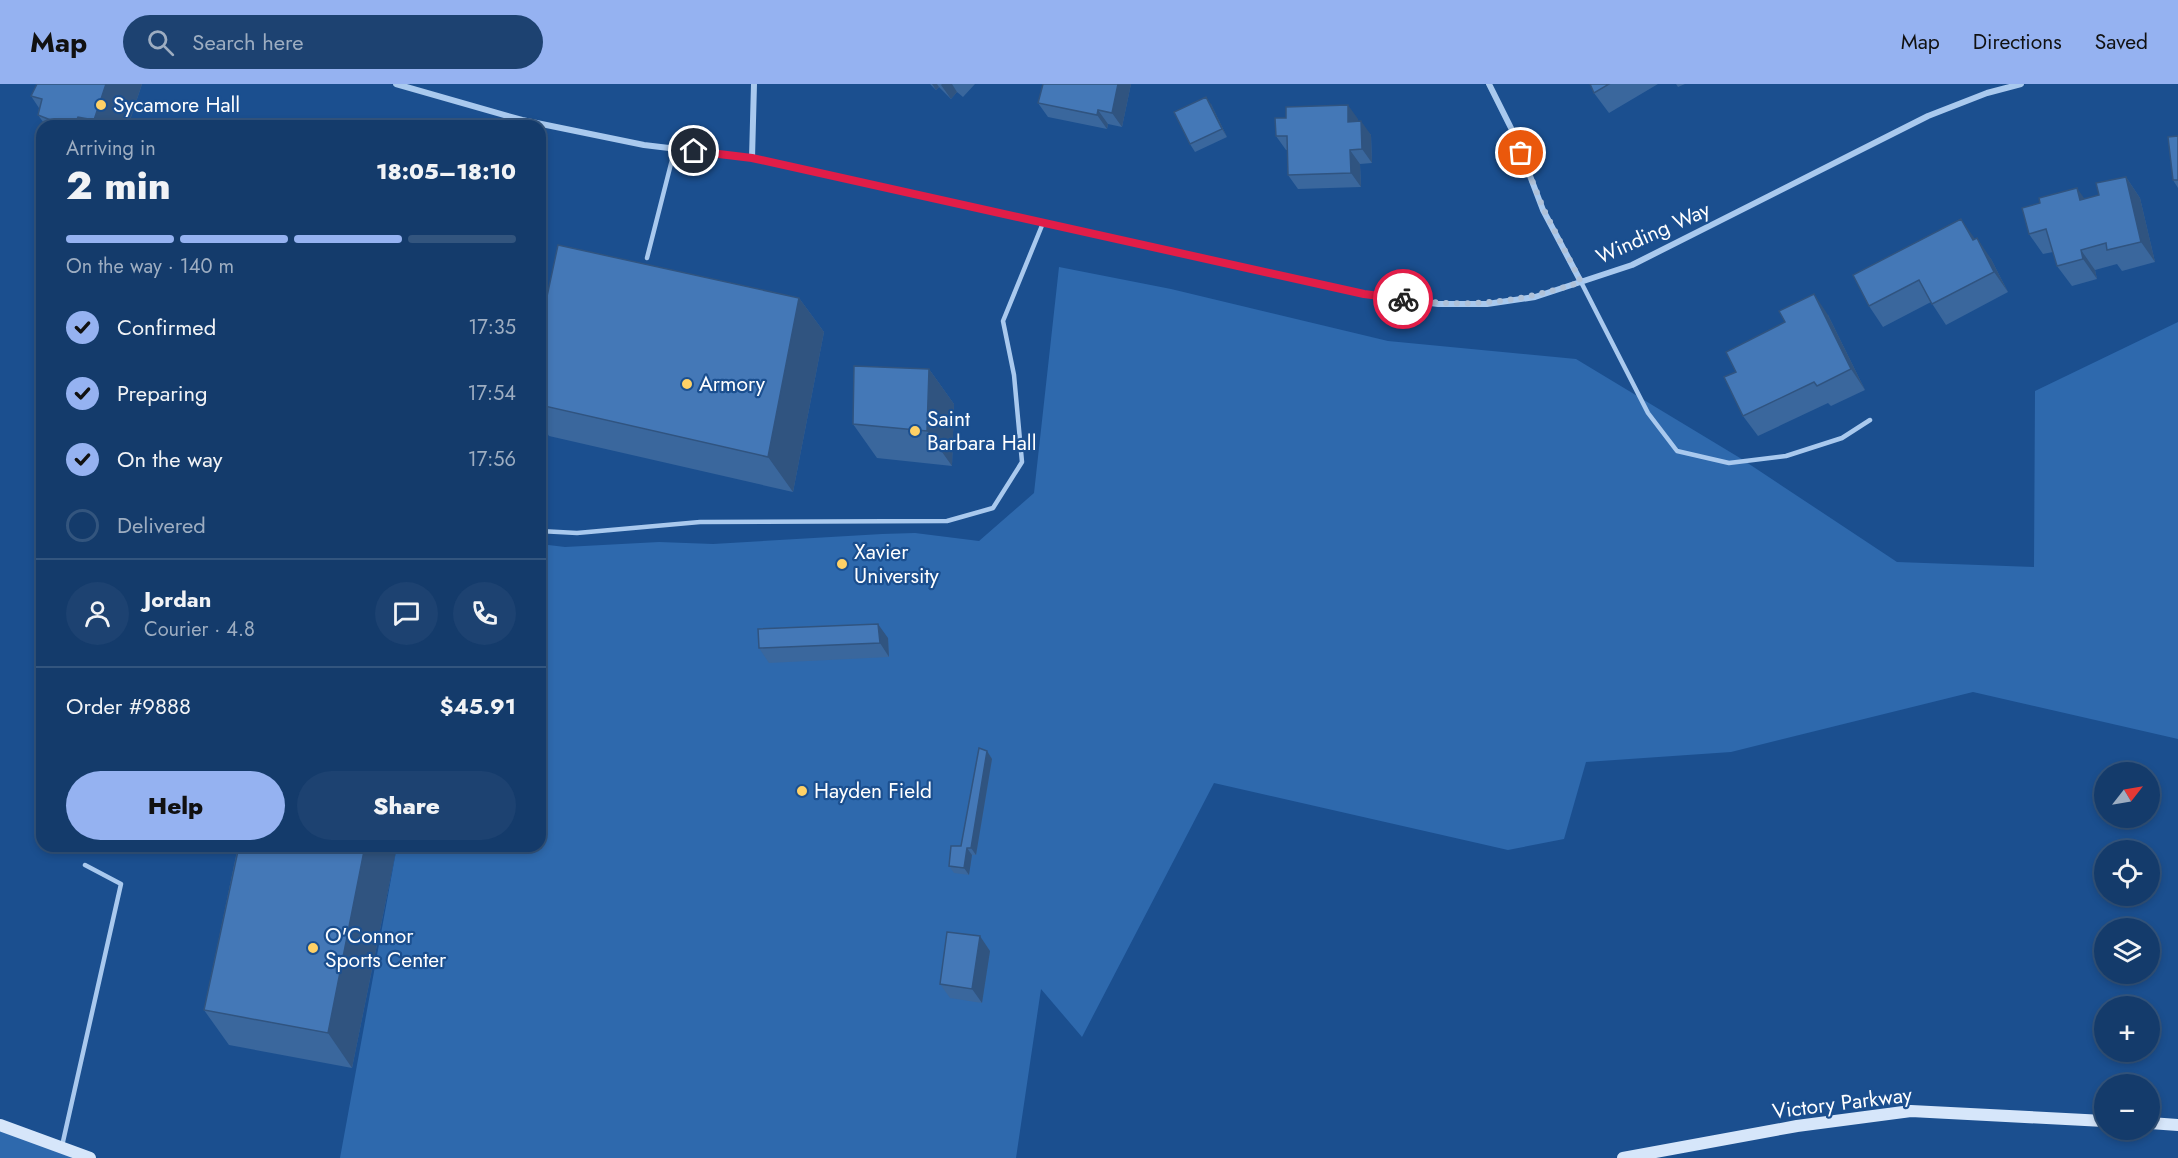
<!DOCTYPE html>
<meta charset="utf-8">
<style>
body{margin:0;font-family:Jost,sans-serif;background:#1d4271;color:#f1f3f6;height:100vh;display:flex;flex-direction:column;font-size:22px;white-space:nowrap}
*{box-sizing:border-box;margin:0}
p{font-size:20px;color:#9dadc1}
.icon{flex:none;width:33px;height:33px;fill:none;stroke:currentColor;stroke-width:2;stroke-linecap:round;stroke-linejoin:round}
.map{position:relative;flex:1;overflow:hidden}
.drawer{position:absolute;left:36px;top:36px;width:510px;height:732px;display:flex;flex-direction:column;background:#143b6b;border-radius:18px;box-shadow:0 3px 9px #0003,0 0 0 2px #33557e}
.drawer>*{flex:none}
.needle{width:39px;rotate:59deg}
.controls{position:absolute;left:2094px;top:678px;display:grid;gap:12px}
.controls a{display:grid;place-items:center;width:66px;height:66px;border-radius:50%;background:#143b6b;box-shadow:0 3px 9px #0003,0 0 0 2px #33557e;font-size:30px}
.pin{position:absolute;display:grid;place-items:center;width:51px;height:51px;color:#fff;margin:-26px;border:3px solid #fff;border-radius:50%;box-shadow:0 2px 6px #0007}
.courier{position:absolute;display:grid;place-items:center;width:60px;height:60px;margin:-30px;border:4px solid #e11d48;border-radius:50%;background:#fff;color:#222;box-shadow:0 2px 8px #0007}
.summary em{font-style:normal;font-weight:800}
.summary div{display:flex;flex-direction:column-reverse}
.summary{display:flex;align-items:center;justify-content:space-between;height:102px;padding:0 30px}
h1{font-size:39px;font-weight:800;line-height:45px}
.bar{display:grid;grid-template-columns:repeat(4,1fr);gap:9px 6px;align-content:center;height:72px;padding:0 30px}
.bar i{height:8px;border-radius:4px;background:#33557e}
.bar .active{background:#95b2f1}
.bar p{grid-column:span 4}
.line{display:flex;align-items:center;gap:15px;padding:0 30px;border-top:2px solid #33557e}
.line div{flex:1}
.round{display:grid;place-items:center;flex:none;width:63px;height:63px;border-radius:32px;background:#1d4271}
ol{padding:0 30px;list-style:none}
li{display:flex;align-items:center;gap:18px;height:66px}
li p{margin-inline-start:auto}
li .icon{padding:6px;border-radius:50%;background:#95b2f1;color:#111;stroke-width:4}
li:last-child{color:#9dadc1}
li i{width:33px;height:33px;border:3px solid #33557e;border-radius:50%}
.primary-button{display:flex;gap:12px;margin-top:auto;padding:12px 30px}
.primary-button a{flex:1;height:69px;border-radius:36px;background:#95b2f1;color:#111;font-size:24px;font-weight:800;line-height:69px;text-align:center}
.primary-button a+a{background:#1d4271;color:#f1f3f6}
header{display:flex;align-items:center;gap:36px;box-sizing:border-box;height:84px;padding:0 30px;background:#95b2f1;color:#111}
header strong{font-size:28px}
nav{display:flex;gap:33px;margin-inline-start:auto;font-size:21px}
.search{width:420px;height:54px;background:#1d4271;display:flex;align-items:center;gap:15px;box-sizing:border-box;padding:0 21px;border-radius:33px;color:#9dadc1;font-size:22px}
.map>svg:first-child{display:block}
</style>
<header>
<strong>Map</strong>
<div class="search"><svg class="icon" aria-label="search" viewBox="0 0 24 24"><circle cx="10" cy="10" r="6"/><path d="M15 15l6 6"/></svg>Search here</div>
<nav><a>Map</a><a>Directions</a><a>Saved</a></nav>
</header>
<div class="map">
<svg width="2178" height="1074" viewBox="0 0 2178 1074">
<rect width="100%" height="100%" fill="#1b4f8f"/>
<path fill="#2e69ad" d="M1059,183L1171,205L1388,257L1576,275L1740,374L1897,478L2034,483L2035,307L2178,238V655L1973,608L1731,668L1586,678L1564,755L1508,766L1214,699L1082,953L1041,905L1016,1074H340L397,762H540V460L565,463L659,458L713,460L882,450L915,449L979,457L1034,409Z
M0,1041L90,1074H0Z"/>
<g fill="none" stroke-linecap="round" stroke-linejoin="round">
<path stroke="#a9c9ee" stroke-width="4.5" d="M647,174L675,64
M1581,198L1648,329L1677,367L1729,379L1786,372L1842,354L1870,336
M540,447L577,449L700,438L947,437L993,424L1022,378L1014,291L1003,237L1043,139
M62,1062L121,800L85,781"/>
<path stroke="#a9c9ee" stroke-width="6" d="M396,0L522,36L644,61L752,74L1364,210L1438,220H1487L1535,213L1632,181L1928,32L1987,9L2021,0
M1489,0L1514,50L1543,126L1581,198
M752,74L754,0"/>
<path stroke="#d6e6fa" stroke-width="12" d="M2150,1039L2178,1041
M0,1041L90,1074
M1623,1074L1797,1042L1911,1027L2104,1037"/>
</g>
<path fill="#3a679d" d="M37,0H142L128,42H46L38,31L39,24L31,12Z
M930,0H975L963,13L957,8L951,15L939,3L936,6Z
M1043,0H1131L1122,43L1108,40L1107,45L1048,33L1038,19Z
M1590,0H1658L1609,29L1594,9Z
M1676,0H1685L1678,3Z
M1211,20L1227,53L1195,68L1190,60Z
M1358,35V37L1371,51L1372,79L1360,80L1361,103L1298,105L1288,91L1287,66H1286L1276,52Z
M2178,52V104L2173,96Z
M2126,93L2140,114L2155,178L2122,187L2117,180L2095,186L2097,195L2072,202L2057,182L2053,168L2043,170L2029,150L2085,115L2099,111Z
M1975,155L1991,175L2008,208L1946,241L1931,218L1883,243L1869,222Z
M799,214L824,248L793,408L549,352L540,339V245Z
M1828,231L1865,306L1831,322L1828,319L1758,352L1743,332L1736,288Z
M929,285L954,320L952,382L877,374L853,340Z
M888,554L889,573L769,579L759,564Z
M987,667L992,675L976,771H972L969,791L954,789L949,782L961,762Z
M238,762H397L352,984L229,961L204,926Z
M990,867L982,919L950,914L940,900Z"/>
<path fill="#305480" d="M106,0H142L128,42H98L94,36Z
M932,0H937L939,3L936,6Z
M942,0H952L957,8L951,15L941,1Z
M1118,0H1131L1122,43L1112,29Z
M1206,13L1211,20L1227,53L1222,45Z
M1348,21L1358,35V52L1348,38Z
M1098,26L1108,40L1107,45L1097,31Z
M78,33L85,42H74Z
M1361,37L1371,51L1372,79L1362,65Z
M1350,66L1360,80L1361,103L1351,89Z
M2126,93L2140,114L2155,178L2141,158Z
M2077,104L2091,124L2080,116Z
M1961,135L1975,155L1973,156Z
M1977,154L1991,175L2008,208L1994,188Z
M2081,166L2095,186L2097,195L2083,175Z
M1814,210L1828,231L1865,306L1851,285Z
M799,214L824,248L793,408L768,373Z
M929,285L954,320L952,382L927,347Z
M878,540L888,554L889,573L880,559Z
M987,667L992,675L976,771L971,764Z
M365,762H397L352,984L328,949Z
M967,764L972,771L969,791L964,784Z
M980,852L990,867L982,919L972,905Z"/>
<path fill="#4478b7" stroke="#305480" stroke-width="1.5" d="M37,0H106L94,36L78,33L74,42H66L38,31L42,15L31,12Z
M1043,0H1118L1112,29L1098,26L1097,31L1038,19Z
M1590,0H1609L1594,9Z
M1206,13L1222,45L1190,60L1174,28Z
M1348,21V38L1361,37L1362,65L1350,66L1351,89L1288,91L1287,52H1276L1275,34H1286V23Z
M2178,52V96H2173L2168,53Z
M2126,93L2141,158L2107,166L2106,159L2081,166L2083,175L2057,182L2046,145L2029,150L2022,124L2040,119L2039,114L2077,104L2080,116L2099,111L2096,99Z
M1961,135L1973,156L1977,154L1994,188L1932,220L1919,196L1869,222L1853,191Z
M558,161L799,214L768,373L540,321V245Z
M1814,210L1851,285L1817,302L1814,298L1743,332L1724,293L1736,288L1726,268L1785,238L1779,227Z
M854,282L929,285L927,347L853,340Z
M878,540L880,559L759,564L758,545Z
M979,664L987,667L971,764H967L964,784L949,782L951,762H961Z
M239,762H365L328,949L204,926Z
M947,848L980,852L972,905L940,900Z"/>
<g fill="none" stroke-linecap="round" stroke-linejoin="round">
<path stroke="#afc1d8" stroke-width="6" stroke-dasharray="0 10.8" d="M1403,215C1470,224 1516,219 1581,198L1544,126L1521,69"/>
<path stroke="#e11d48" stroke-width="8" d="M694,67L752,74L1364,210L1403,215"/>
</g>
<g fill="#ffd166" stroke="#1b4f8f" stroke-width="2">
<circle cx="101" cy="21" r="6"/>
<circle cx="687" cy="300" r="6"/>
<circle cx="915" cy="347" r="6"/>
<circle cx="842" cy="480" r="6"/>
<circle cx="802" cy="707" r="6"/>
<circle cx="313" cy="864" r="6"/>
</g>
<g text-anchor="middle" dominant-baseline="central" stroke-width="4.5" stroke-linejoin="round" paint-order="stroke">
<g font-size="21" fill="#fff" stroke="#1b4f8f" text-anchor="start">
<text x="113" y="21">Sycamore Hall</text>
<text x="699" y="300">Armory</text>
<text x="927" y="335">Saint<tspan x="927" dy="24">Barbara Hall</tspan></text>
<text x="854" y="468">Xavier<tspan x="854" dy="24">University</tspan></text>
<text x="814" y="707">Hayden Field</text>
<text x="325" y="852">O'Connor<tspan x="325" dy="24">Sports Center</tspan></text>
</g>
<g font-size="21" fill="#fff" stroke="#1b4f8f">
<text transform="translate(1653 149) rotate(-24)">Winding Way</text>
<text transform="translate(1842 1019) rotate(-7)">Victory Parkway</text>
</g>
</g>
</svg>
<div class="controls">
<a><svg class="needle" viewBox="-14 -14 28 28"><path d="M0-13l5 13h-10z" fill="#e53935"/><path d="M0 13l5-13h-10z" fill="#9dadc1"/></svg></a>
<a><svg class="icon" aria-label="locate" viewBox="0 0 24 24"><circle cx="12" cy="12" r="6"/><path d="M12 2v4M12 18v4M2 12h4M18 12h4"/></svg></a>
<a><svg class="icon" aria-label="layers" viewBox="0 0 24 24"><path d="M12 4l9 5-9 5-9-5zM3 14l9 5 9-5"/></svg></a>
<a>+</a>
<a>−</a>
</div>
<div class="pin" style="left:1521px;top:69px;background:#ea580c"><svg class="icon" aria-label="bag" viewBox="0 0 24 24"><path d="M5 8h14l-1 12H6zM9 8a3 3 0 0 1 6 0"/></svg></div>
<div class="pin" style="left:694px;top:67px;background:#1f2937"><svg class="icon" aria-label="home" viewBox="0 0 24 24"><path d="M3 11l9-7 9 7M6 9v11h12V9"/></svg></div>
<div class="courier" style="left:1403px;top:215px"><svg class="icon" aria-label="bike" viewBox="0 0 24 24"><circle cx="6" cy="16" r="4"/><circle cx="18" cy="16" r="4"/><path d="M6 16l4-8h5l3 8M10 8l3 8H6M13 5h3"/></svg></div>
<section class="drawer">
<div class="summary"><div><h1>2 min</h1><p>Arriving in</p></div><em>18:05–18:10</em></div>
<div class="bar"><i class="active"></i><i class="active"></i><i class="active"></i><i></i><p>On the way · 140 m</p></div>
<ol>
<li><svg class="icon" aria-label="check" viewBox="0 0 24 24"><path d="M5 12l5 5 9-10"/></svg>Confirmed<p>17:35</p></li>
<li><svg class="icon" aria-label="check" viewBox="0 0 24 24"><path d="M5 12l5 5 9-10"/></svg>Preparing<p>17:54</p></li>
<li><svg class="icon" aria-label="check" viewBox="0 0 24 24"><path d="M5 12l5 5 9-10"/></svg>On the way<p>17:56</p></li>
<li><i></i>Delivered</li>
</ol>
<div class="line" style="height:108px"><a class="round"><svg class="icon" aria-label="person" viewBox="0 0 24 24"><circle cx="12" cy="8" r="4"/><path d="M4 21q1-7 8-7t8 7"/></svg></a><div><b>Jordan</b><p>Courier · 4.8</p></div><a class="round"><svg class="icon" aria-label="chat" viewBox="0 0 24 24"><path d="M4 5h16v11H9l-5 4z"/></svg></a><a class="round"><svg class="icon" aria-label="phone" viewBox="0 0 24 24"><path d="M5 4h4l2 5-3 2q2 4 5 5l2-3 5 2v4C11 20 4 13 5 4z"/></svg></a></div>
<div class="line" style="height:78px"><div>Order #9888</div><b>$45.91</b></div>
<div class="primary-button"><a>Help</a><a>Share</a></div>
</section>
</div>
